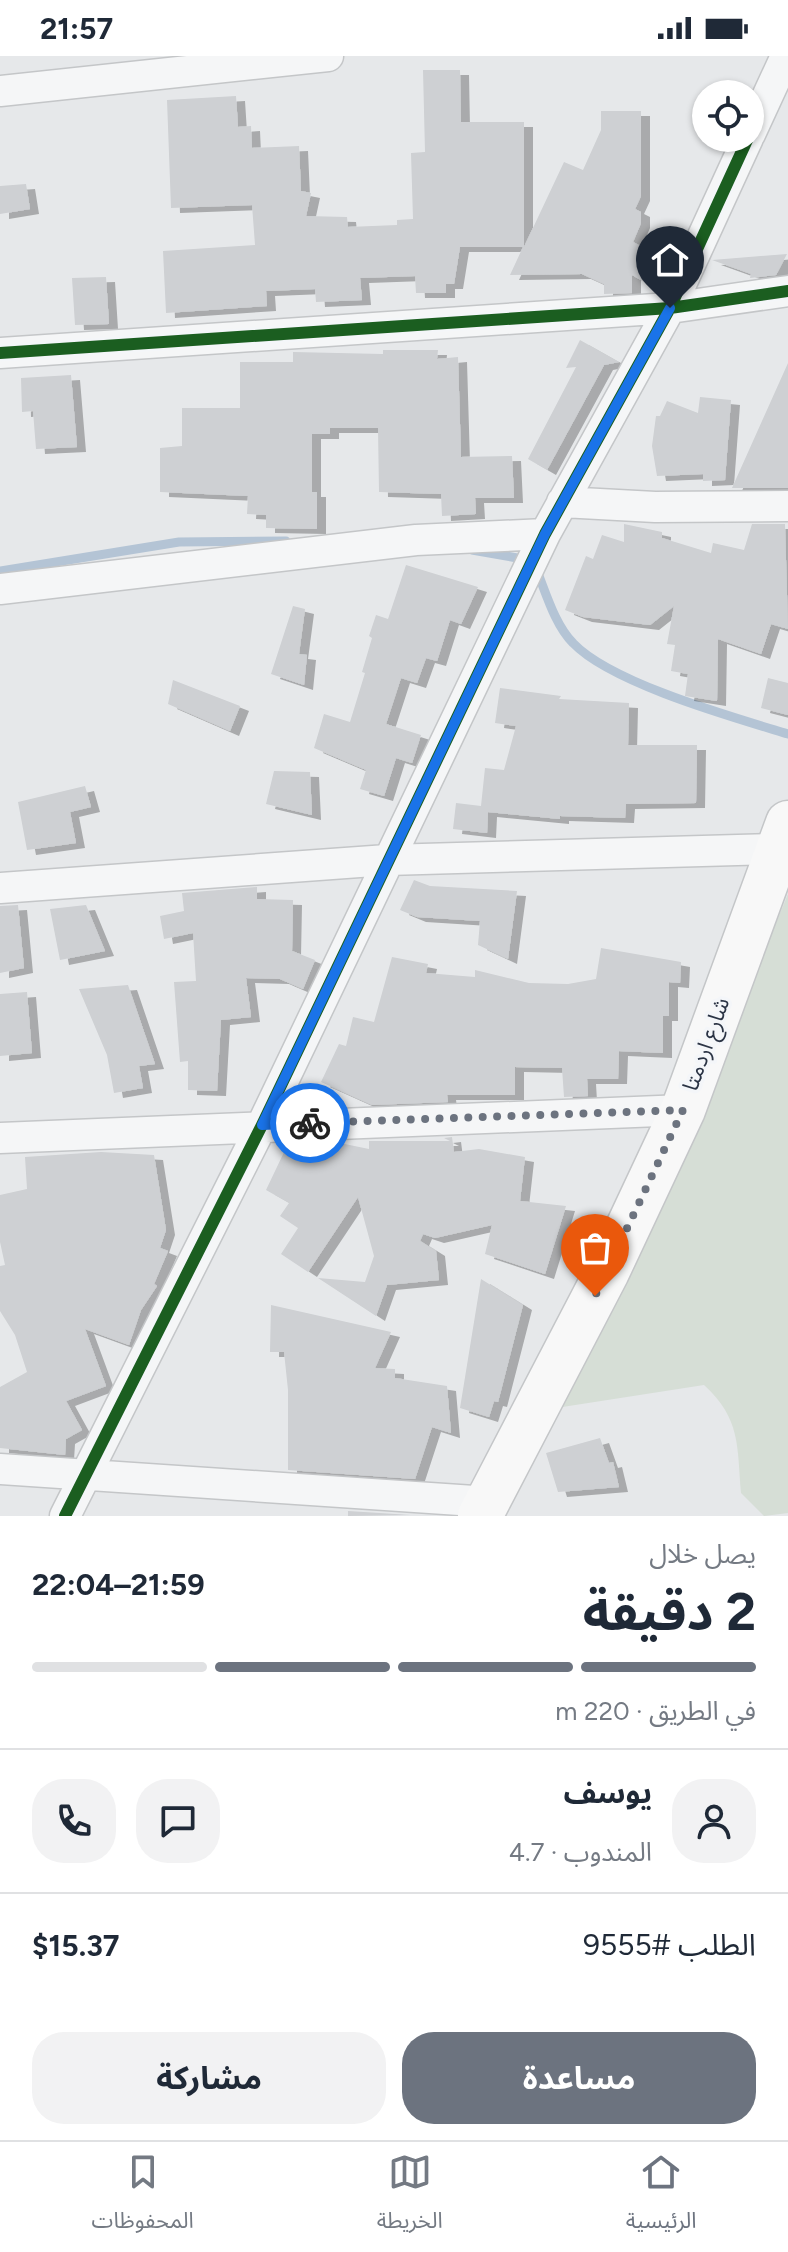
<!DOCTYPE html>
<html lang="ar">
<meta charset="utf-8">
<style>
body{margin:0;font-family:Figtree,"Noto Sans Arabic",sans-serif;background:#f2f2f3;color:#1f2937;direction:rtl;height:100vh;display:flex;flex-direction:column;font-size:30px;white-space:nowrap}
*{box-sizing:border-box;margin:0}
p{font-size:26px;color:#747a83}
.icon{flex:none;width:44px;height:44px;fill:none;stroke:currentColor;stroke-width:2;stroke-linecap:round;stroke-linejoin:round}
.map{position:relative;height:1460px;overflow:hidden;direction:ltr}
.sheet{display:flex;flex-direction:column;background:#fff;flex:1}
.sheet>*{flex:none}
.controls{position:absolute;left:692px;top:24px;display:grid;gap:16px}
.controls a{display:grid;place-items:center;width:72px;height:72px;border-radius:50%;background:#fff;box-shadow:0 2px 6px #0004;font-size:40px}
.pin{position:absolute;display:grid;place-items:center;width:68px;height:68px;color:#fff;margin:-82px -34px;border-radius:50% 50% 50% 0;rotate:-45deg;box-shadow:0 0 8px #0007}
.pin .icon{rotate:45deg}
.courier{position:absolute;display:grid;place-items:center;width:80px;height:80px;margin:-40px;border:6px solid #1a73e8;border-radius:50%;background:#fff;color:#222;box-shadow:0 2px 10px #0007}
.summary em{font-style:normal;font-weight:700}
.summary div{display:flex;flex-direction:column-reverse}
.summary{display:flex;align-items:center;justify-content:space-between;height:136px;padding:0 32px}
h1{font-size:52px;font-weight:700;line-height:60px}
.bar{display:grid;grid-template-columns:repeat(4,1fr);gap:12px 8px;align-content:center;height:96px;padding:0 32px}
.bar i{height:10px;border-radius:6px;background:#e0e1e3}
.bar .active{background:#6c737f}
.bar p{grid-column:span 4}
.line{display:flex;align-items:center;gap:20px;padding:0 32px;border-top:2px solid #e0e1e3}
.line div{flex:1}
.round{display:grid;place-items:center;flex:none;width:84px;height:84px;border-radius:32px;background:#f2f2f3}
.primary-button{display:flex;gap:16px;margin-top:auto;padding:16px 32px}
.primary-button a{flex:1;height:92px;border-radius:32px;background:#6c737f;color:#fff;font-size:32px;font-weight:700;line-height:92px;text-align:center}
.primary-button a+a{background:#f2f2f3;color:#1f2937}
.status{display:flex;justify-content:space-between;align-items:center;height:56px;padding:0 40px;background:#fff;direction:ltr}
.status svg{height:22px;fill:currentColor}
.tabs{display:flex;justify-content:space-around;align-items:center;height:112px;border-top:2px solid #e0e1e3;background:#fff;font-size:22px;color:#747a83}
.tabs a{display:grid;justify-items:center;gap:4px}
.tabs .active{color:#6c737f}
.map>svg:first-child{display:block}
</style>
<div class="status"><b>21:57</b><svg viewBox="0 0 49 12"><path d="M0 12V9h3v3zM5 12V6h3v6zM10 12V3h3v9zM15 12V0h3v12zM26 1h20v11H26zM47 4h2v5h-2z"/></svg></div>
<div class="map">
<svg width="788" height="1460" viewBox="0 0 788 1460">
<defs>
<filter id="shadow"><feDropShadow dx="9" dy="5" stdDeviation="0" flood-color="#0004"/></filter>
</defs>
<rect width="100%" height="100%" fill="#e6e8ea"/>
<path fill="#d6ded6" d="M788,838V1457L764,1460L741,1437C737,1390 741,1363 704,1329L556,1352L699,1052Z"/>
<g fill="none" stroke-linecap="round" stroke-linejoin="round">
<path stroke="#b4c4d5" stroke-width="9" d="M472,494L529,504
M0,515L179,486L286,485
M537,515C546,537 555,569 573,587C611,627 732,661 788,678"/>
</g>
<path fill="#ced0d3" filter="url(#shadow)" d="M423,14H460L461,66H524V191L564,106L583,114L601,74V55H641V140L635,153L641,156V167L633,186L663,202L648,228L632,219V237L604,238V228L582,218L510,219L523,191H460L454,228H446V237H416L415,220L360,222L362,244L316,246L315,233L266,235L267,250L166,257L163,195L255,189L252,149L171,152L167,44L236,40L238,71L251,70L252,92L299,90L301,135L311,137L306,160L347,161L348,171L397,169V164L413,163L411,97L425,96Z
M26,128L30,153L0,158V130Z
M787,198L776,219L750,222L751,218L712,204Z
M106,221L109,268L75,269L72,222Z
M580,284L619,306L604,309L547,414L528,403L576,311L566,312Z
M383,294H438L437,303L458,301L461,401L512,400L514,442H475L476,458L442,460L441,438L379,436L378,372H330V378H312V436H317V473L266,472V459L247,458L248,440L160,436V392L182,390V352H240V306H293V296L383,298Z
M788,307V432H732Z
M71,319L77,391L36,393L33,355L22,356L21,322Z
M700,341L731,344L725,424L703,425V418L657,420L652,390L656,360H660L667,345L698,357Z
M624,468L662,476V482L711,497L713,487L744,494L752,468H785L788,573L771,568L761,598L718,583L717,645L685,640L688,618L671,615L675,589L667,588L674,550L650,569L583,561L565,554L586,500L593,503L602,479L624,486Z
M406,509L478,531L461,568L450,564L437,605L426,602L417,627L401,622L386,668L421,679L412,707L396,702L384,740L360,733L366,714L314,692L324,658L350,666L365,617L362,616L372,582L369,580L376,559L388,563Z
M293,550L305,553L299,598L307,599L304,629L271,618Z
M768,622L788,627V659L761,652Z
M173,624L240,650L230,675L168,648Z
M500,632L561,640L559,643L629,647L628,689H697L696,747L626,748L625,762L560,760V763L488,756L487,777L453,773L456,747L481,750L485,712L504,714L516,670L495,667Z
M274,715L310,716L312,759L266,748Z
M85,730L91,751L70,756L76,787L27,794L18,746Z
M414,824L430,830L517,835L508,903L478,889L480,865L417,861L400,854Z
M257,831V843L293,844L292,895L315,904L303,933L280,923L246,922L251,961L221,964L217,1035L188,1034V1005L180,1006L174,926L196,925L193,877L164,883L160,860L184,855L182,837Z
M18,849L24,912L0,917V850Z
M86,849L105,895L60,904L50,853Z
M601,892L681,906L680,927L669,926V960H663V997L619,995L618,1023H587L588,1040L564,1041L562,1012L515,1011V1039H447L448,1046L372,1049L321,1026L339,988L346,990L353,961L374,966L392,901L428,908L426,917L475,921V914L529,927L568,928L596,923Z
M128,929L155,1008L139,1010L143,1032L114,1037L107,999L79,933Z
M27,936L32,997L0,1000V938Z
M452,1081L454,1096L479,1093L525,1101L520,1145L566,1150L545,1218L485,1198L492,1169L435,1182L423,1178L420,1185L436,1195L439,1224L387,1229L376,1260L318,1222L365,1226L374,1200L358,1141L308,1216L281,1198L298,1172L280,1160L289,1147L266,1134L286,1092H315L331,1100L335,1086L369,1093V1085H450L444,1082Z
M101,1096L154,1099L166,1174L160,1192L168,1195L154,1228L157,1230L141,1254L129,1289L85,1273L106,1330L66,1345L82,1374L66,1383L65,1399L0,1392V1331L27,1316L15,1279L0,1255V1210L5,1209L0,1186V1139L27,1133L25,1101Z
M481,1223L523,1249L498,1346L494,1345L489,1361L460,1352Z
M271,1249L391,1276L375,1312L395,1313V1322L447,1330L451,1377L432,1371L415,1423L288,1414V1334L284,1296H270Z
M600,1382L609,1407L613,1406L619,1431L558,1436L546,1397Z
M348,1455L411,1459L348,1460Z"/>
<g fill="none" stroke-linecap="round" stroke-linejoin="round">
<defs>
<path id="minor" d="M0,35L328,0
M750,78L786,0
M0,297L670,252L788,235
M562,446L655,451L788,450
M0,533L416,484L545,478
M0,832L387,804L776,793
M0,1082L683,1054
M0,1413L489,1446
M65,1460L262,1069L545,478L670,252L748,82"/>
<path id="secondary" d="M480,1460L607,1216L683,1054L788,767"/>
</defs>
<use href="#minor" stroke="#c4c6c8" stroke-width="33"/>
<use href="#secondary" stroke="#c4c6c8" stroke-width="47"/>
<use href="#minor" stroke="#f5f6f7" stroke-width="30"/>
<use href="#secondary" stroke="#f8f8f8" stroke-width="44"/>
<defs>
<path id="cycleway" d="M0,297L670,252L788,235
M65,1460L262,1069L545,478L670,252L748,82"/>
</defs>
<use href="#cycleway" stroke="#f4f6f9" stroke-width="17"/>
<use href="#cycleway" stroke="#1b5e20" stroke-width="12"/>
</g>
<g fill="none" stroke-linecap="round" stroke-linejoin="round">
<path stroke="#6c737f" stroke-width="8" stroke-dasharray="0 14.4" d="M310,1067L683,1054L595,1240"/>
<path stroke="#1a73e8" stroke-width="10" d="M310,1067L262,1069L545,478L670,252"/>
</g>
<g text-anchor="middle" dominant-baseline="central" stroke-width="7" stroke-linejoin="round" paint-order="stroke">
<g font-size="22" fill="#2b3445" stroke="#f4f6f9">
<text transform="translate(706 988) rotate(-70)">شارع اردمتا</text>
</g>
</g>
</svg>
<div class="controls">
<a><svg class="icon" aria-label="locate" viewBox="0 0 24 24"><circle cx="12" cy="12" r="6"/><path d="M12 2v4M12 18v4M2 12h4M18 12h4"/></svg></a>
</div>
<div class="pin" style="left:595px;top:1240px;background:#ea580c"><svg class="icon" aria-label="bag" viewBox="0 0 24 24"><path d="M5 8h14l-1 12H6zM9 8a3 3 0 0 1 6 0"/></svg></div>
<div class="pin" style="left:670px;top:252px;background:#1f2937"><svg class="icon" aria-label="home" viewBox="0 0 24 24"><path d="M3 11l9-7 9 7M6 9v11h12V9"/></svg></div>
<div class="courier" style="left:310px;top:1067px"><svg class="icon" aria-label="bike" viewBox="0 0 24 24"><circle cx="6" cy="16" r="4"/><circle cx="18" cy="16" r="4"/><path d="M6 16l4-8h5l3 8M10 8l3 8H6M13 5h3"/></svg></div>
</div>
<section class="sheet">
<div class="summary"><div><h1>2 دقيقة</h1><p>يصل خلال</p></div><em>21:59–22:04</em></div>
<div class="bar"><i class="active"></i><i class="active"></i><i class="active"></i><i></i><p>في الطريق · 220 m</p></div>
<div class="line" style="height:144px"><a class="round"><svg class="icon" aria-label="person" viewBox="0 0 24 24"><circle cx="12" cy="8" r="4"/><path d="M4 21q1-7 8-7t8 7"/></svg></a><div><b>يوسف</b><p>المندوب · 4.7</p></div><a class="round"><svg class="icon" aria-label="chat" viewBox="0 0 24 24"><path d="M4 5h16v11H9l-5 4z"/></svg></a><a class="round"><svg class="icon" aria-label="phone" viewBox="0 0 24 24"><path d="M5 4h4l2 5-3 2q2 4 5 5l2-3 5 2v4C11 20 4 13 5 4z"/></svg></a></div>
<div class="line" style="height:104px"><div>الطلب #9555</div><b>$15.37</b></div>
<div class="primary-button"><a>مساعدة</a><a>مشاركة</a></div>
</section>
<nav class="tabs">
<a class="active"><svg class="icon" aria-label="home" viewBox="0 0 24 24"><path d="M3 11l9-7 9 7M6 9v11h12V9"/></svg>الرئيسية</a>
<a><svg class="icon" aria-label="map" viewBox="0 0 24 24"><path d="M3 6l6-2 6 2 6-2v14l-6 2-6-2-6 2zM9 4v14M15 6v14"/></svg>الخريطة</a>
<a><svg class="icon" aria-label="saved" viewBox="0 0 24 24"><path d="M7 4h10v16l-5-4-5 4z"/></svg>المحفوظات</a>
</nav>
